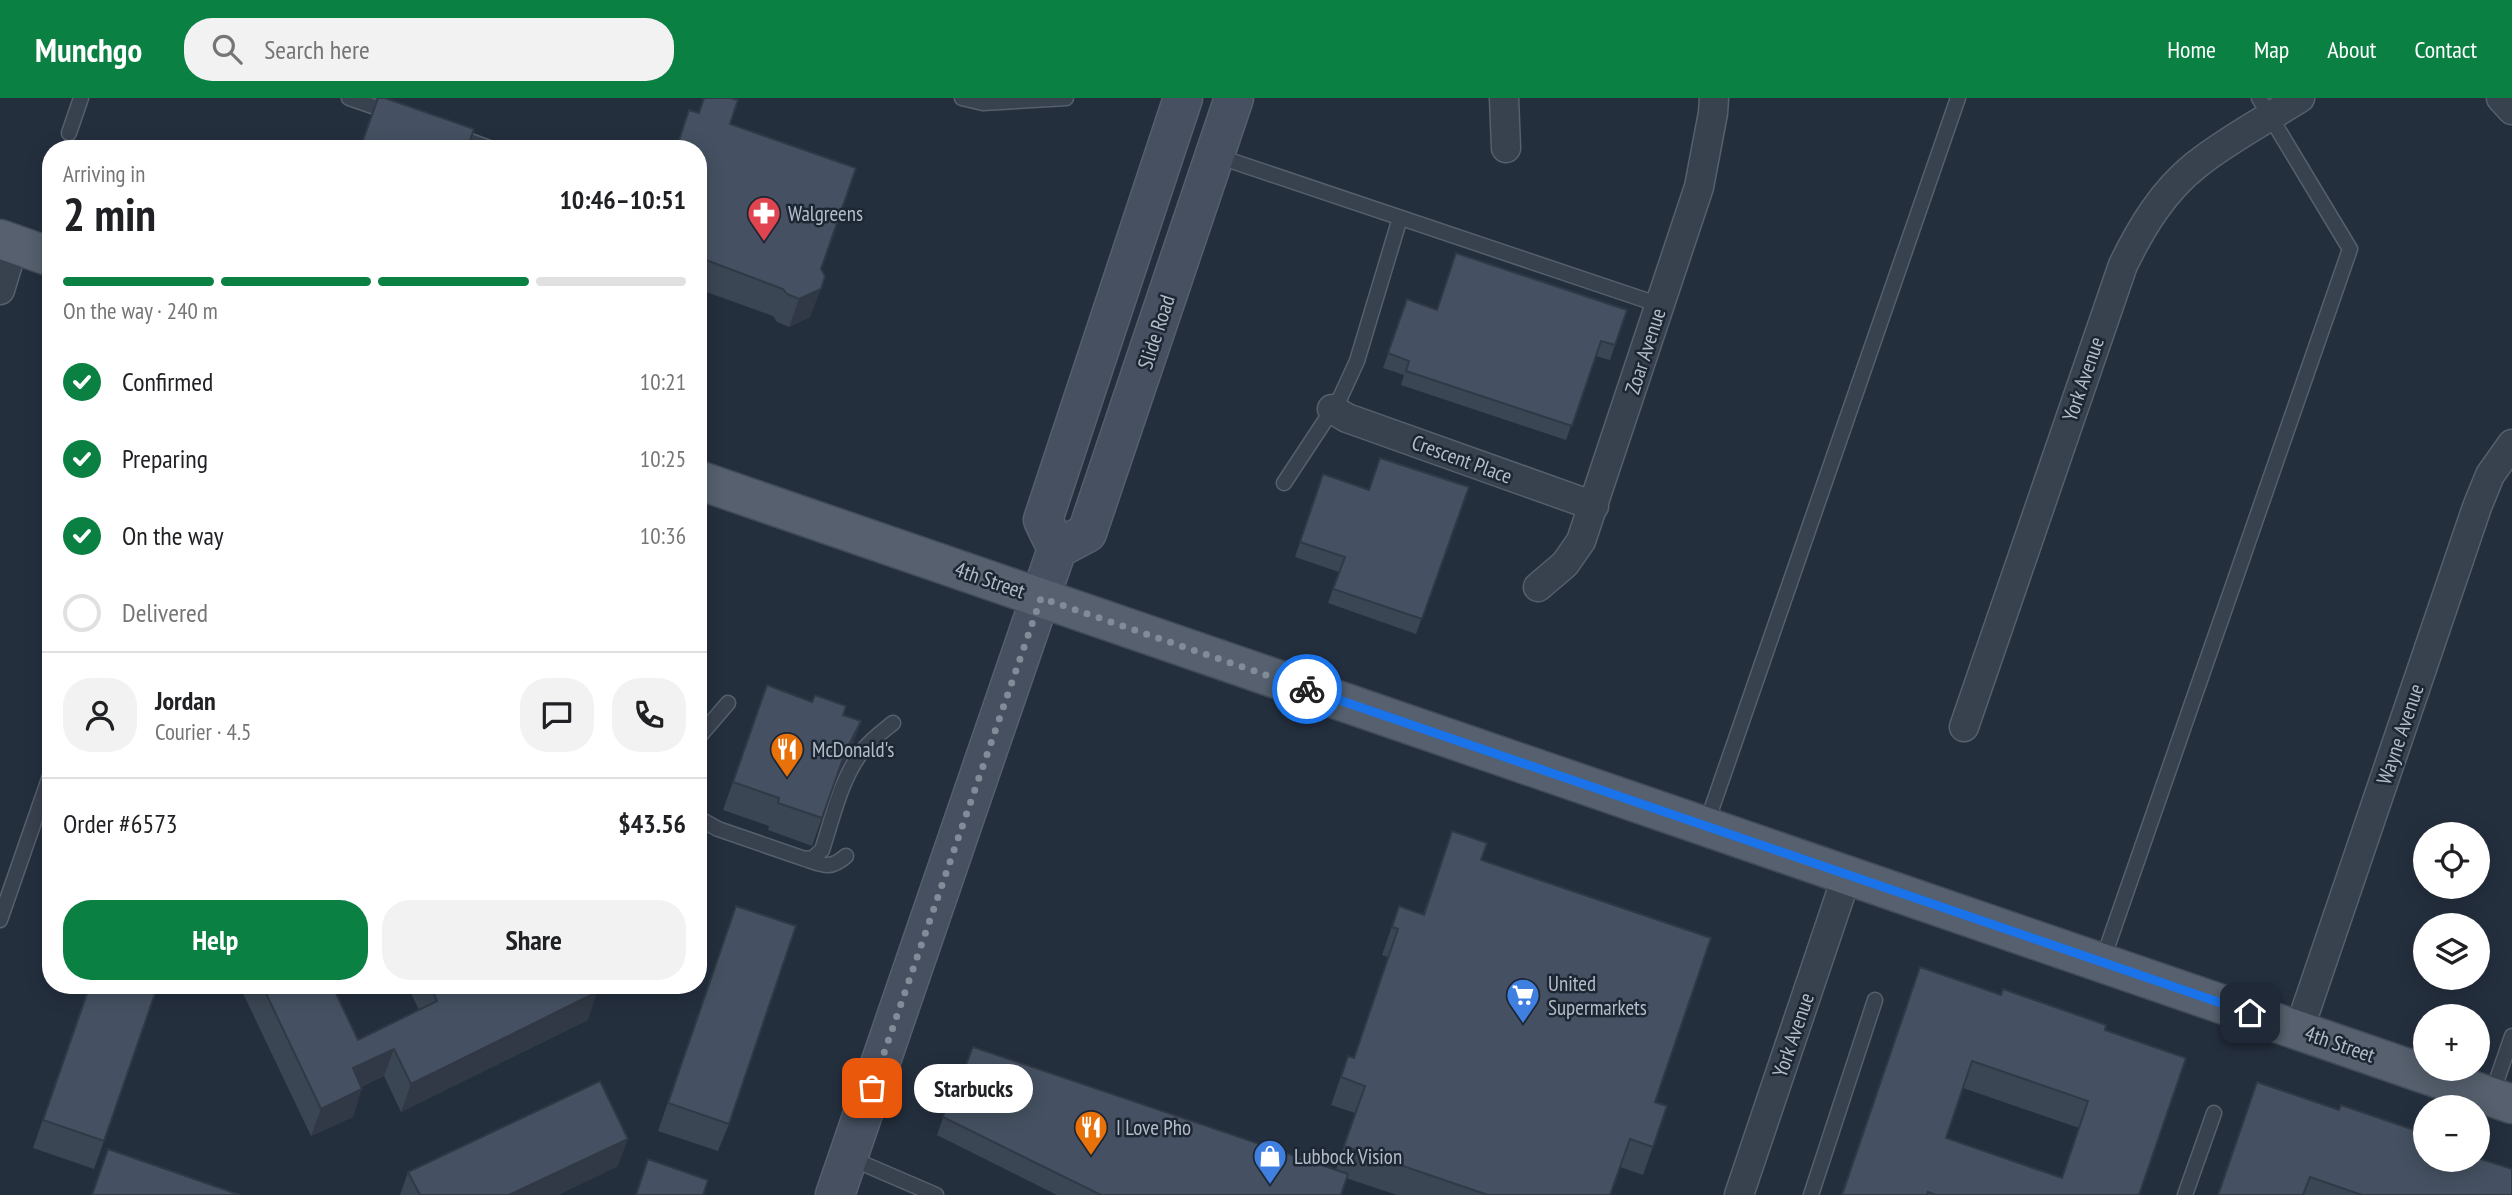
<!DOCTYPE html>
<meta charset="utf-8">
<style>
body{margin:0;font-family:"PT Sans Narrow",sans-serif;background:#f2f2f2;color:#202124;height:100vh;display:flex;flex-direction:column;font-size:26px;white-space:nowrap}
*{box-sizing:border-box;margin:0}
p{font-size:23px;color:#757577}
.icon{flex:none;width:38px;height:38px;fill:none;stroke:currentColor;stroke-width:2;stroke-linecap:round;stroke-linejoin:round}
.map{position:relative;flex:1;overflow:hidden}
.sheet{position:absolute;left:42px;top:42px;width:665px;height:854px;display:flex;flex-direction:column;background:#fff;border-radius:28px;box-shadow:0 4px 18px #0003}
.sheet>*{flex:none}
.tools{position:absolute;left:2413px;top:724px;display:grid;gap:14px}
.tools a{display:grid;place-items:center;width:77px;height:77px;border-radius:50%;background:#fff;box-shadow:0 4px 18px #0003;font-size:35px}
.pin{position:absolute;display:grid;place-items:center;width:60px;height:60px;color:#fff;margin:-30px;border-radius:14px;box-shadow:0 4px 10px #0006}
.courier{position:absolute;display:grid;place-items:center;width:70px;height:70px;margin:-35px;border:5px solid #1a73e8;border-radius:50%;background:#fff;color:#222;box-shadow:0 2px 9px #0007}
.bubble{position:absolute;height:49px;border-radius:24px;background:#fff;box-shadow:0 4px 18px #0003;font-size:23px;font-weight:700;line-height:49px;text-align:center}
.summary em{font-style:normal;font-weight:700}
.summary div{display:flex;flex-direction:column-reverse}
.summary{display:flex;align-items:center;justify-content:space-between;height:119px;padding:0 21px}
h1{font-size:46px;font-weight:700;line-height:52px}
.bar{display:grid;grid-template-columns:repeat(4,1fr);gap:10px 7px;align-content:center;height:84px;padding:0 21px}
.bar i{height:9px;border-radius:5px;background:#e0e0e0}
.bar .current{background:#0b8043}
.bar p{grid-column:span 4}
.line{display:flex;align-items:center;gap:18px;padding:0 21px;border-top:2px solid #e0e0e0}
.line div{flex:1}
.round{display:grid;place-items:center;flex:none;width:74px;height:74px;border-radius:28px;background:#f2f2f2}
ol{padding:0 21px;list-style:none}
li{display:flex;align-items:center;gap:21px;height:77px}
li p{margin-inline-start:auto}
li .icon{padding:7px;border-radius:50%;background:#0b8043;color:#fff;stroke-width:4}
li:last-child{color:#757577}
li i{width:38px;height:38px;border:4px solid #e0e0e0;border-radius:50%}
.primary-button{display:flex;gap:14px;margin-top:auto;padding:14px 21px}
.primary-button a{flex:1;height:80px;border-radius:28px;background:#0b8043;color:#fff;font-size:28px;font-weight:700;line-height:80px;text-align:center}
.primary-button a+a{background:#f2f2f2;color:#202124}
header{display:flex;align-items:center;gap:42px;box-sizing:border-box;height:98px;padding:0 35px;background:#0b8043;color:#fff}
header strong{font-size:33px}
nav{display:flex;gap:38px;margin-inline-start:auto;font-size:24px}
.search{width:490px;height:63px;background:#f2f2f2;display:flex;align-items:center;gap:18px;box-sizing:border-box;padding:0 24px;border-radius:28px;color:#757577;font-size:26px}
.map>svg:first-child{display:block}
</style>
<header>
<strong>Munchgo</strong>
<div class="search"><svg class="icon" aria-label="search" viewBox="0 0 24 24"><circle cx="10" cy="10" r="6"/><path d="M15 15l6 6"/></svg>Search here</div>
<nav><a>Home</a><a>Map</a><a>About</a><a>Contact</a></nav>
</header>
<div class="map">
<svg width="2512" height="1097" viewBox="0 0 2512 1097">
<rect width="100%" height="100%" fill="#242f3e"/>
<g fill="none" stroke-linecap="round" stroke-linejoin="round">
<defs>
<path id="lane" d="M349,0L392,15
M962,0L983,5L1066,0
M69,35L81,0
M454,37L492,51
M1217,58L1660,207
M1284,385L1340,300L1357,263L1400,120
M698,640L728,605
M698,720L718,731L805,761L813,760L822,752C833,719 841,679 864,651C872,641 883,633 893,625
M1706,727L1958,0
M805,761C823,767 830,772 846,758
M0,822L51,675
M2102,864L2350,151L2259,0
M2492,996L2512,938
M850,1060L936,1097
M1811,1097L1875,902
M2185,1097L2214,1015"/>
<path id="street" d="M1504,0L1506,50
M2501,0L2512,12
M0,192L14,146
M1332,311L1347,320L1594,408
M1538,489L1565,466L1581,443L1699,89L1713,15L1714,0
M1964,629L2123,167C2141,130 2163,93 2196,67C2227,42 2265,22 2300,0
M2299,932L2477,409L2490,377L2512,346
M1739,1097L1847,777"/>
<path id="secondary" d="M1057,451L1043,422L1183,0
M835,1097L1057,451L1087,435L1234,0"/>
<path id="primary" d="M0,141L51,159
M698,382L2512,1006"/>
</defs>
<use href="#lane" stroke="#565f6c" stroke-width="17"/>
<use href="#street" stroke="#565f6c" stroke-width="31"/>
<use href="#secondary" stroke="#565f6c" stroke-width="41"/>
<use href="#primary" stroke="#414a57" stroke-width="41"/>
<use href="#lane" stroke="#38414e" stroke-width="14"/>
<use href="#street" stroke="#38414e" stroke-width="28"/>
<use href="#secondary" stroke="#465061" stroke-width="38"/>
<use href="#primary" stroke="#56606e" stroke-width="38"/>
</g>
<path fill="#3b4654" fill-rule="evenodd" d="M378,0L467,51H360Z
M704,0L730,26L821,171L810,219L789,229L777,224L773,218L698,191V51H676L689,12L699,15Z
M1456,155L1615,247L1610,262L1596,258L1566,342L1401,287L1404,277L1383,270L1407,201L1437,212Z
M1323,376L1369,391L1469,389L1416,536L1328,505L1339,474L1295,459Z
M767,587L861,623L851,651L836,680L812,748L768,732L769,728L723,712Z
M1452,733L1481,762L1655,1004L1667,1008L1643,1077L1620,1069L1610,1097H1397L1346,1080L1341,1097H1057L937,1037L961,967L1336,1072L1355,1015L1331,1007L1348,958L1354,960L1388,859L1382,857L1399,808L1423,816Z
M726,835L729,1026L718,1053L658,1033Z
M1920,869L2105,932L2139,1097H1841ZM1963,990L2079,1030L2062,1079L1946,1040Z
M89,887L104,1043L94,1071L33,1050Z
M239,887H332L358,942L419,912L407,887H594L588,922L401,1014L384,978L361,989L353,1019L311,1038Z
M2257,984L2426,1062L2512,1097H2218Z
M618,1068L558,1097H400L408,1074Z"/>
<path fill="#303945" d="M821,191L810,219L789,229L799,201Z
M861,623L851,651L835,683L845,655Z
M597,894L588,922L401,1014L411,986Z
M394,951L384,978L343,997L353,970Z
M362,991L353,1019L311,1038L321,1011Z
M628,1041L618,1068L558,1097H509Z"/>
<path fill="#455162" stroke="#303945" stroke-width="2" fill-rule="evenodd" d="M378,0H385L474,31L467,51H388L363,42Z
M704,0H730L738,2L730,26L856,70L821,171L825,178L821,191L799,201L787,196L783,191L698,159V51H676L689,12L699,15Z
M1456,155L1627,212L1615,247L1601,243L1572,328L1406,273L1409,263L1388,255L1407,201L1437,212Z
M1380,360L1469,389L1422,521L1333,491L1345,459L1300,444L1323,376L1369,392Z
M767,587L812,604L815,597L846,608L843,617L861,623L845,655L822,720L778,705L779,700L733,684Z
M1452,733L1487,745L1481,762L1711,840L1655,1004L1667,1008L1653,1049L1630,1041L1610,1097H1488L1344,1048L1365,988L1341,979L1348,958L1354,960L1398,831L1392,829L1399,808L1424,817Z
M736,808L796,828L729,1026L668,1005Z
M1920,869L2001,897L2003,891L2106,927L2105,932L2186,960L2139,1097H1936L1928,1094L1927,1097H1842ZM1972,963L2088,1003L2062,1080L1946,1040Z
M90,887H158L104,1043L43,1022Z
M262,887H332L358,942L437,903L430,887H594L597,894L411,986L394,951L353,970L362,991L321,1011Z
M973,949L1348,1076L1341,1097H1101L943,1019L961,967L965,969Z
M600,983L628,1041L509,1097H420L408,1074Z
M2257,984L2339,1012L2341,1007L2426,1036V1062H2478V1060L2512,1071V1097H2362L2310,1079L2303,1097H2218Z
M108,1051L240,1097H92Z
M648,1061L708,1082L703,1097H636Z"/>
<g fill="none" stroke-linecap="round" stroke-linejoin="round">
<path stroke="#828b98" stroke-width="7" stroke-dasharray="0 12.6" d="M872,990L1041,500L1307,591"/>
<path stroke="#1a73e8" stroke-width="9" d="M1307,591L2250,915"/>
</g>
<defs>
<symbol id="pharmacy-pin" viewBox="-11 -11 22 30"><path d="M0 17L-7.5 6A9.5 9.5 0 1 1 7.5 6Z" fill="#e0444e" stroke="#1d2633"/><path d="M-2-6h4v4h4v4h-4v4h-4v-4h-4v-4h4Z" fill="#fff"/></symbol>
<symbol id="restaurant-pin" viewBox="-11 -11 22 30"><path d="M0 17L-7.5 6A9.5 9.5 0 1 1 7.5 6Z" fill="#e8710a" stroke="#1d2633"/><path d="M-5-6h1v4h1v-4h1v4h1v-4h1v5L-1.5 .5V6h-2V.5L-5-1ZM5-6V6H3V1.5H1.5Q1.5-4 5-6Z" fill="#fff"/></symbol>
<symbol id="supermarket-pin" viewBox="-11 -11 22 30"><path d="M0 17L-7.5 6A9.5 9.5 0 1 1 7.5 6Z" fill="#3f7fe0" stroke="#1d2633"/><path d="M-6-5.5h2.5l.6 2H6L4.5 2H-2.5L-4.4-4H-6ZM-1.5 3.2a1.3 1.3 0 1 0 .1 0ZM3 3.2a1.3 1.3 0 1 0 .1 0Z" fill="#fff"/></symbol>
<symbol id="shop-pin" viewBox="-11 -11 22 30"><path d="M0 17L-7.5 6A9.5 9.5 0 1 1 7.5 6Z" fill="#3f7fe0" stroke="#1d2633"/><path d="M-5-2.5h2.3a2.7 3.5 0 0 1 5.4 0H5L5.5 6h-11ZM-1.5-2.5h3a1.5 2.3 0 0 0-3 0Z" fill="#fff"/></symbol>
</defs>
<g fill-rule="evenodd">
<use href="#pharmacy-pin" x="745" y="96" width="38" height="52"/>
<use href="#restaurant-pin" x="768" y="632" width="38" height="52"/>
<use href="#supermarket-pin" x="1504" y="878" width="38" height="52"/>
<use href="#restaurant-pin" x="1072" y="1010" width="38" height="52"/>
<use href="#shop-pin" x="1251" y="1039" width="38" height="52"/>
</g>
<g text-anchor="middle" dominant-baseline="central" stroke-width="5" stroke-linejoin="round" paint-order="stroke">
<g font-size="21" fill="#b4bcc9" stroke="#1d2633" text-anchor="start">
<text x="788" y="115">Walgreens</text>
<text x="812" y="651">McDonald's</text>
<text x="1548" y="885">United<tspan x="1548" dy="24">Supermarkets</tspan></text>
<text x="1116" y="1029">I Love Pho</text>
<text x="1294" y="1058">Lubbock Vision</text>
</g>
<g font-size="21" fill="#b4bcc9" stroke="#1d2633">
<text transform="translate(1156 234) rotate(-72)">Slide Road</text>
<text transform="translate(1645 253) rotate(-72)">Zoar Avenue</text>
<text transform="translate(2083 281) rotate(-71)">York Avenue</text>
<text transform="translate(1462 361) rotate(20)">Crescent Place</text>
<text transform="translate(990 482) rotate(19)">4th Street</text>
<text transform="translate(2400 636) rotate(-71)">Wayne Avenue</text>
<text transform="translate(1793 937) rotate(-71)">York Avenue</text>
<text transform="translate(2340 946) rotate(19)">4th Street</text>
</g>
</g>
</svg>
<div class="tools">
<a><svg class="icon" aria-label="locate" viewBox="0 0 24 24"><circle cx="12" cy="12" r="6"/><path d="M12 2v4M12 18v4M2 12h4M18 12h4"/></svg></a>
<a><svg class="icon" aria-label="layers" viewBox="0 0 24 24"><path d="M12 4l9 5-9 5-9-5zM3 14l9 5 9-5"/></svg></a>
<a>+</a>
<a>−</a>
</div>
<div class="pin" style="left:872px;top:990px;background:#ea580c"><svg class="icon" aria-label="bag" viewBox="0 0 24 24"><path d="M5 8h14l-1 12H6zM9 8a3 3 0 0 1 6 0"/></svg></div>
<div class="pin" style="left:2250px;top:915px;background:#1f2937"><svg class="icon" aria-label="home" viewBox="0 0 24 24"><path d="M3 11l9-7 9 7M6 9v11h12V9"/></svg></div>
<div class="courier" style="left:1307px;top:591px"><svg class="icon" aria-label="bike" viewBox="0 0 24 24"><circle cx="6" cy="16" r="4"/><circle cx="18" cy="16" r="4"/><path d="M6 16l4-8h5l3 8M10 8l3 8H6M13 5h3"/></svg></div>
<div class="bubble" style="left:914px;top:966px;width:119px">Starbucks</div>
<section class="sheet">
<div class="summary"><div><h1>2 min</h1><p>Arriving in</p></div><em>10:46–10:51</em></div>
<div class="bar"><i class="current"></i><i class="current"></i><i class="current"></i><i></i><p>On the way · 240 m</p></div>
<ol>
<li><svg class="icon" aria-label="check" viewBox="0 0 24 24"><path d="M5 12l5 5 9-10"/></svg>Confirmed<p>10:21</p></li>
<li><svg class="icon" aria-label="check" viewBox="0 0 24 24"><path d="M5 12l5 5 9-10"/></svg>Preparing<p>10:25</p></li>
<li><svg class="icon" aria-label="check" viewBox="0 0 24 24"><path d="M5 12l5 5 9-10"/></svg>On the way<p>10:36</p></li>
<li><i></i>Delivered</li>
</ol>
<div class="line" style="height:126px"><a class="round"><svg class="icon" aria-label="person" viewBox="0 0 24 24"><circle cx="12" cy="8" r="4"/><path d="M4 21q1-7 8-7t8 7"/></svg></a><div><b>Jordan</b><p>Courier · 4.5</p></div><a class="round"><svg class="icon" aria-label="chat" viewBox="0 0 24 24"><path d="M4 5h16v11H9l-5 4z"/></svg></a><a class="round"><svg class="icon" aria-label="phone" viewBox="0 0 24 24"><path d="M5 4h4l2 5-3 2q2 4 5 5l2-3 5 2v4C11 20 4 13 5 4z"/></svg></a></div>
<div class="line" style="height:91px"><div>Order #6573</div><b>$43.56</b></div>
<div class="primary-button"><a>Help</a><a>Share</a></div>
</section>
</div>
